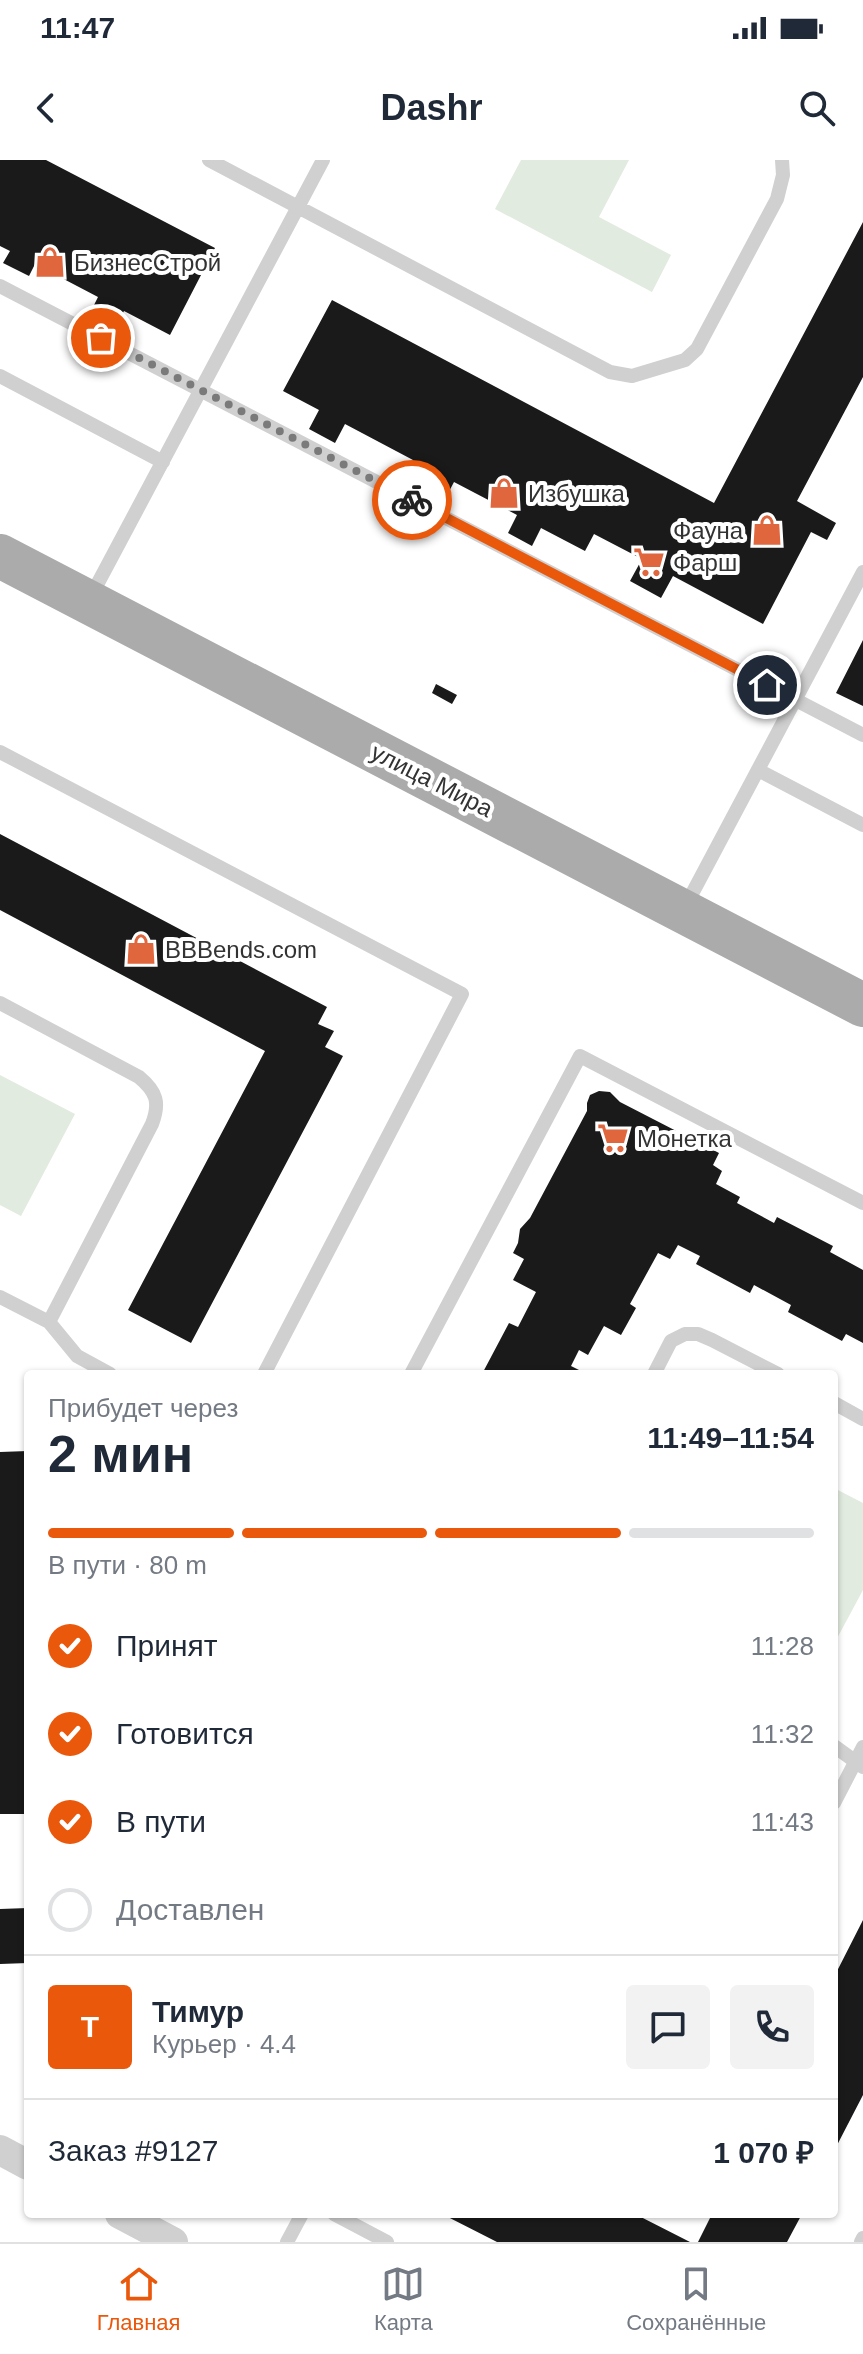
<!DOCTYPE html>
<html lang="ru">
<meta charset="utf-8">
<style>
body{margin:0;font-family:Helvetica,sans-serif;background:#f2f2f3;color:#1f2937;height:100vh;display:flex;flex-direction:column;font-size:30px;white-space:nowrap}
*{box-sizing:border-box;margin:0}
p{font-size:26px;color:#747a83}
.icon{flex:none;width:44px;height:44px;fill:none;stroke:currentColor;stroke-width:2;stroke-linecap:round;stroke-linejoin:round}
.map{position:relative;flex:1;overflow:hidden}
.sheet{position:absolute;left:24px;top:1210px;width:814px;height:848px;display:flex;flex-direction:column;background:#fff;border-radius:8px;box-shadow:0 2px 6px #0004}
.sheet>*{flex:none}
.pin{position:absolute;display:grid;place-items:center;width:68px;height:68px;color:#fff;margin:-34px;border:4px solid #fff;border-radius:50%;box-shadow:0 2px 8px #0007}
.courier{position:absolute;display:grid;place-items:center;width:80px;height:80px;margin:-40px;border:6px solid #ea580c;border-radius:50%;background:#fff;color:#222;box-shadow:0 2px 10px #0007}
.summary em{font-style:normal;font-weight:600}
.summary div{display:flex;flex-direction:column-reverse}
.summary{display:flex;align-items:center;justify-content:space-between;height:136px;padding:0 24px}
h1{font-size:52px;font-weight:600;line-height:60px}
.bar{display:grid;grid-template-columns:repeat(4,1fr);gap:12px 8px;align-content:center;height:96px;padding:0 24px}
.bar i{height:10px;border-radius:6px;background:#e0e1e3}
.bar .current{background:#ea580c}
.bar p{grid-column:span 4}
.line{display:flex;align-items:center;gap:20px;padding:0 24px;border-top:2px solid #e0e1e3}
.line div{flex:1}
.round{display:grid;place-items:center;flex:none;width:84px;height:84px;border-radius:8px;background:#f2f2f3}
ol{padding:0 24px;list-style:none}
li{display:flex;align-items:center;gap:24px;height:88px}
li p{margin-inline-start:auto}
li .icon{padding:8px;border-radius:50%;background:#ea580c;color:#fff;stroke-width:4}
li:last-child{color:#747a83}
li i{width:44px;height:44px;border:4px solid #e0e1e3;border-radius:50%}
.status{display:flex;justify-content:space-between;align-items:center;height:56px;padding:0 40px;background:#fff;direction:ltr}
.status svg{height:22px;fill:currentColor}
header{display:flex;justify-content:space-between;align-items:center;height:104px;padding:0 24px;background:#fff;font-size:36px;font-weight:600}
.tabs{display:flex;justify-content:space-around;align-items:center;height:112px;border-top:2px solid #e0e1e3;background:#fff;font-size:22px;color:#747a83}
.tabs a{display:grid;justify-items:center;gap:4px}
.tabs .current{color:#ea580c}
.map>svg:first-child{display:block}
</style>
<div class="status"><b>11:47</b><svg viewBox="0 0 49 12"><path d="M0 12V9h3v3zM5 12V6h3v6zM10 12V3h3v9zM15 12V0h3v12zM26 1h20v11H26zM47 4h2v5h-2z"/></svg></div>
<header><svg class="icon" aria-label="back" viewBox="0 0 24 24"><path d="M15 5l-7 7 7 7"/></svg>Dashr<svg class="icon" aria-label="search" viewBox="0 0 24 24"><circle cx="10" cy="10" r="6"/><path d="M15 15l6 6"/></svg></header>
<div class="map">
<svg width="863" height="2082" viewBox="0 0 863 2082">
<rect width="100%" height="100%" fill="#fff"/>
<path fill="#e2ebdf" d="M521,0H629L599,57L671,95L652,132L495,49Z
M0,915L75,954L21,1056L0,1045Z
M834,1328L863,1343V1430L834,1484Z"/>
<path fill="#1a1a1a" d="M0,0H46L215,88L170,175L124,151L117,164L91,151L98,137L35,104L29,116L3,103L10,91L0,86Z
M863,62V217L797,341L836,363L827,380L811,372L763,464L673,416L661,438L630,421L642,399L594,374L585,391L541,368L532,386L508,373L517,355L454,322L445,339L404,317L413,300L345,264L335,283L309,269L319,250L283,231L332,140L714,343Z
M863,480V546L836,533Z
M436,524L457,535L452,544L432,533Z
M0,674L327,847L318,864L334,871L325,887L343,896L191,1183L128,1150L265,891L0,750Z
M599,931L610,932L620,942L719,993L713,1005L722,1011L716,1024L740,1037L737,1043L774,1063L777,1057L833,1086L830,1092L863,1110V1183L846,1174L842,1181L788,1152L791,1145L754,1125L750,1133L696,1104L700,1096L678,1085L670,1099L658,1093L630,1144L636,1148L621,1175L604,1166L588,1195L579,1190L571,1206L579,1210L577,1214H482L509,1163L518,1167L536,1132L513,1120L524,1099L513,1093L518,1083L520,1069L530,1058L587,951V943L590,935Z
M28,1291V1654H0V1292Z
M28,1748V1803L0,1804V1749Z
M863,1760V1935L834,1991V1817Z
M442,2054H635L690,2082H497Z
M712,2054H802L787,2082H698Z"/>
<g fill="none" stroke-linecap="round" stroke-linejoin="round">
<path stroke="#d0d0d0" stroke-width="14" d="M209,0L610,212L632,216L685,200L697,189L777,39L783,15L782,0
M0,126L863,575
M0,216L163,302
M90,438L323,0
M0,592L462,834L264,1214
M758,610L863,665
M685,747L863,412
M0,843L139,917C157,932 160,943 152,964L49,1162L0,1137
M49,1162L77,1196L110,1214
M411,1214L580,896L863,1043
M654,1214L671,1181L685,1174H698L712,1180L778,1214
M834,1243L863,1259
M834,1586L863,1607
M834,1643L863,1587
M334,2054L387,2082
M287,2082L302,2054
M861,2082L863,2078"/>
<path stroke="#d0d0d0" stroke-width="30" d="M0,1990L28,2005
M120,2054L173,2082"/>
<path stroke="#ababab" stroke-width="44" d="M0,396L863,845"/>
</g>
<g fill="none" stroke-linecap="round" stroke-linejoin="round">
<path stroke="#7a7a7a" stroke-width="8" stroke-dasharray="0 14.4" d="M101,178L412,340"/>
<path stroke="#ea580c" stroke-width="10" d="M412,340L767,525"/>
</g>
<defs>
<symbol id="shop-bare" viewBox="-9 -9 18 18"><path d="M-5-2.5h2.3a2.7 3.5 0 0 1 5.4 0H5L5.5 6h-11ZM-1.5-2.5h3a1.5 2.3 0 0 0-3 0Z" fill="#e0663e" stroke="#fff" stroke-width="2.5" paint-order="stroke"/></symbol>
<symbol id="supermarket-bare" viewBox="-9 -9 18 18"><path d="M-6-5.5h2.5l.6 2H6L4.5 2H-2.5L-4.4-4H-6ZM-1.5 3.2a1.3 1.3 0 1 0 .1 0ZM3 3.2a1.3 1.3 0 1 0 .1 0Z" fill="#e0663e" stroke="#fff" stroke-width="2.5" paint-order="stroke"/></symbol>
</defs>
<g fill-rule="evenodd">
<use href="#shop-bare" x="28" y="80" width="44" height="44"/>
<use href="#shop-bare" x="482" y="311" width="44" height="44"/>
<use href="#shop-bare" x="745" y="348" width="44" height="44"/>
<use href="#supermarket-bare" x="627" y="380" width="44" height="44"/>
<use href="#shop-bare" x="119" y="767" width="44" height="44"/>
<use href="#supermarket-bare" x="591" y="956" width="44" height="44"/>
</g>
<g text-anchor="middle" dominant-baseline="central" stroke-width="8" stroke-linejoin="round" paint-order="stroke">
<g font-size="24" fill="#333" stroke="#fff" text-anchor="start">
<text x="74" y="102">БизнесСтрой</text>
<text x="528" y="333">Избушка</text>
<text x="743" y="370" text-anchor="end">Фауна</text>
<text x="673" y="402">Фарш</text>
<text x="165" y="789">BBBends.com</text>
<text x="637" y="978">Монетка</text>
</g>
<g font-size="24" fill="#333" stroke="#fff">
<text transform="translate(432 620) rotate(27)">улица Мира</text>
</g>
</g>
</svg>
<div class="pin" style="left:101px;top:178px;background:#ea580c"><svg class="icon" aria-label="bag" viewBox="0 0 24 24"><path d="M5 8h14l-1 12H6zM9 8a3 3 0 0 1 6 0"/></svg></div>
<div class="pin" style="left:767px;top:525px;background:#1f2937"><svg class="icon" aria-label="home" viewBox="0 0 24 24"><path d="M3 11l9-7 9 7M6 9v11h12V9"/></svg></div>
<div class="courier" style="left:412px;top:340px"><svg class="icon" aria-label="bike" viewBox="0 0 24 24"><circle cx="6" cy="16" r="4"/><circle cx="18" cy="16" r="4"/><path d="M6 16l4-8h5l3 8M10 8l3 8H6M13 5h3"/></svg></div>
<section class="sheet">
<div class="summary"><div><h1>2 мин</h1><p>Прибудет через</p></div><em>11:49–11:54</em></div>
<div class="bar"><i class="current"></i><i class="current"></i><i class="current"></i><i></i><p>В пути · 80 m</p></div>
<ol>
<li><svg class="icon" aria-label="check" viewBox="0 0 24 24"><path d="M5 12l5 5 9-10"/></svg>Принят<p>11:28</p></li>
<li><svg class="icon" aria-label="check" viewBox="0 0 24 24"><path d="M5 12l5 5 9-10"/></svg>Готовится<p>11:32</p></li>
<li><svg class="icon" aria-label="check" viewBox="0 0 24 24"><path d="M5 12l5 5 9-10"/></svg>В пути<p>11:43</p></li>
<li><i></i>Доставлен</li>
</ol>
<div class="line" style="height:144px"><b class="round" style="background:#ea580c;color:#fff">Т</b><div><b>Тимур</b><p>Курьер · 4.4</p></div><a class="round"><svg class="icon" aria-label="chat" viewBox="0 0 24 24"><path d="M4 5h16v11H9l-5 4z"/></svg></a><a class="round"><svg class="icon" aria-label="phone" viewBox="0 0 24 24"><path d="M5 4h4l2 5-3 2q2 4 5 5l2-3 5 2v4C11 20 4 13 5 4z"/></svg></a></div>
<div class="line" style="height:104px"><div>Заказ #9127</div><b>1 070 ₽</b></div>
</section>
</div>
<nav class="tabs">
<a class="current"><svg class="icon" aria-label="home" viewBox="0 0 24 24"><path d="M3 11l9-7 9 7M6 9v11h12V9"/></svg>Главная</a>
<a><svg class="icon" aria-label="map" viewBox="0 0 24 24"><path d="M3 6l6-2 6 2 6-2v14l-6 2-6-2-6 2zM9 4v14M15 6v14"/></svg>Карта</a>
<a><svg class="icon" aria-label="saved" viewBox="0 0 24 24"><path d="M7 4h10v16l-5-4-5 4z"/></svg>Сохранённые</a>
</nav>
